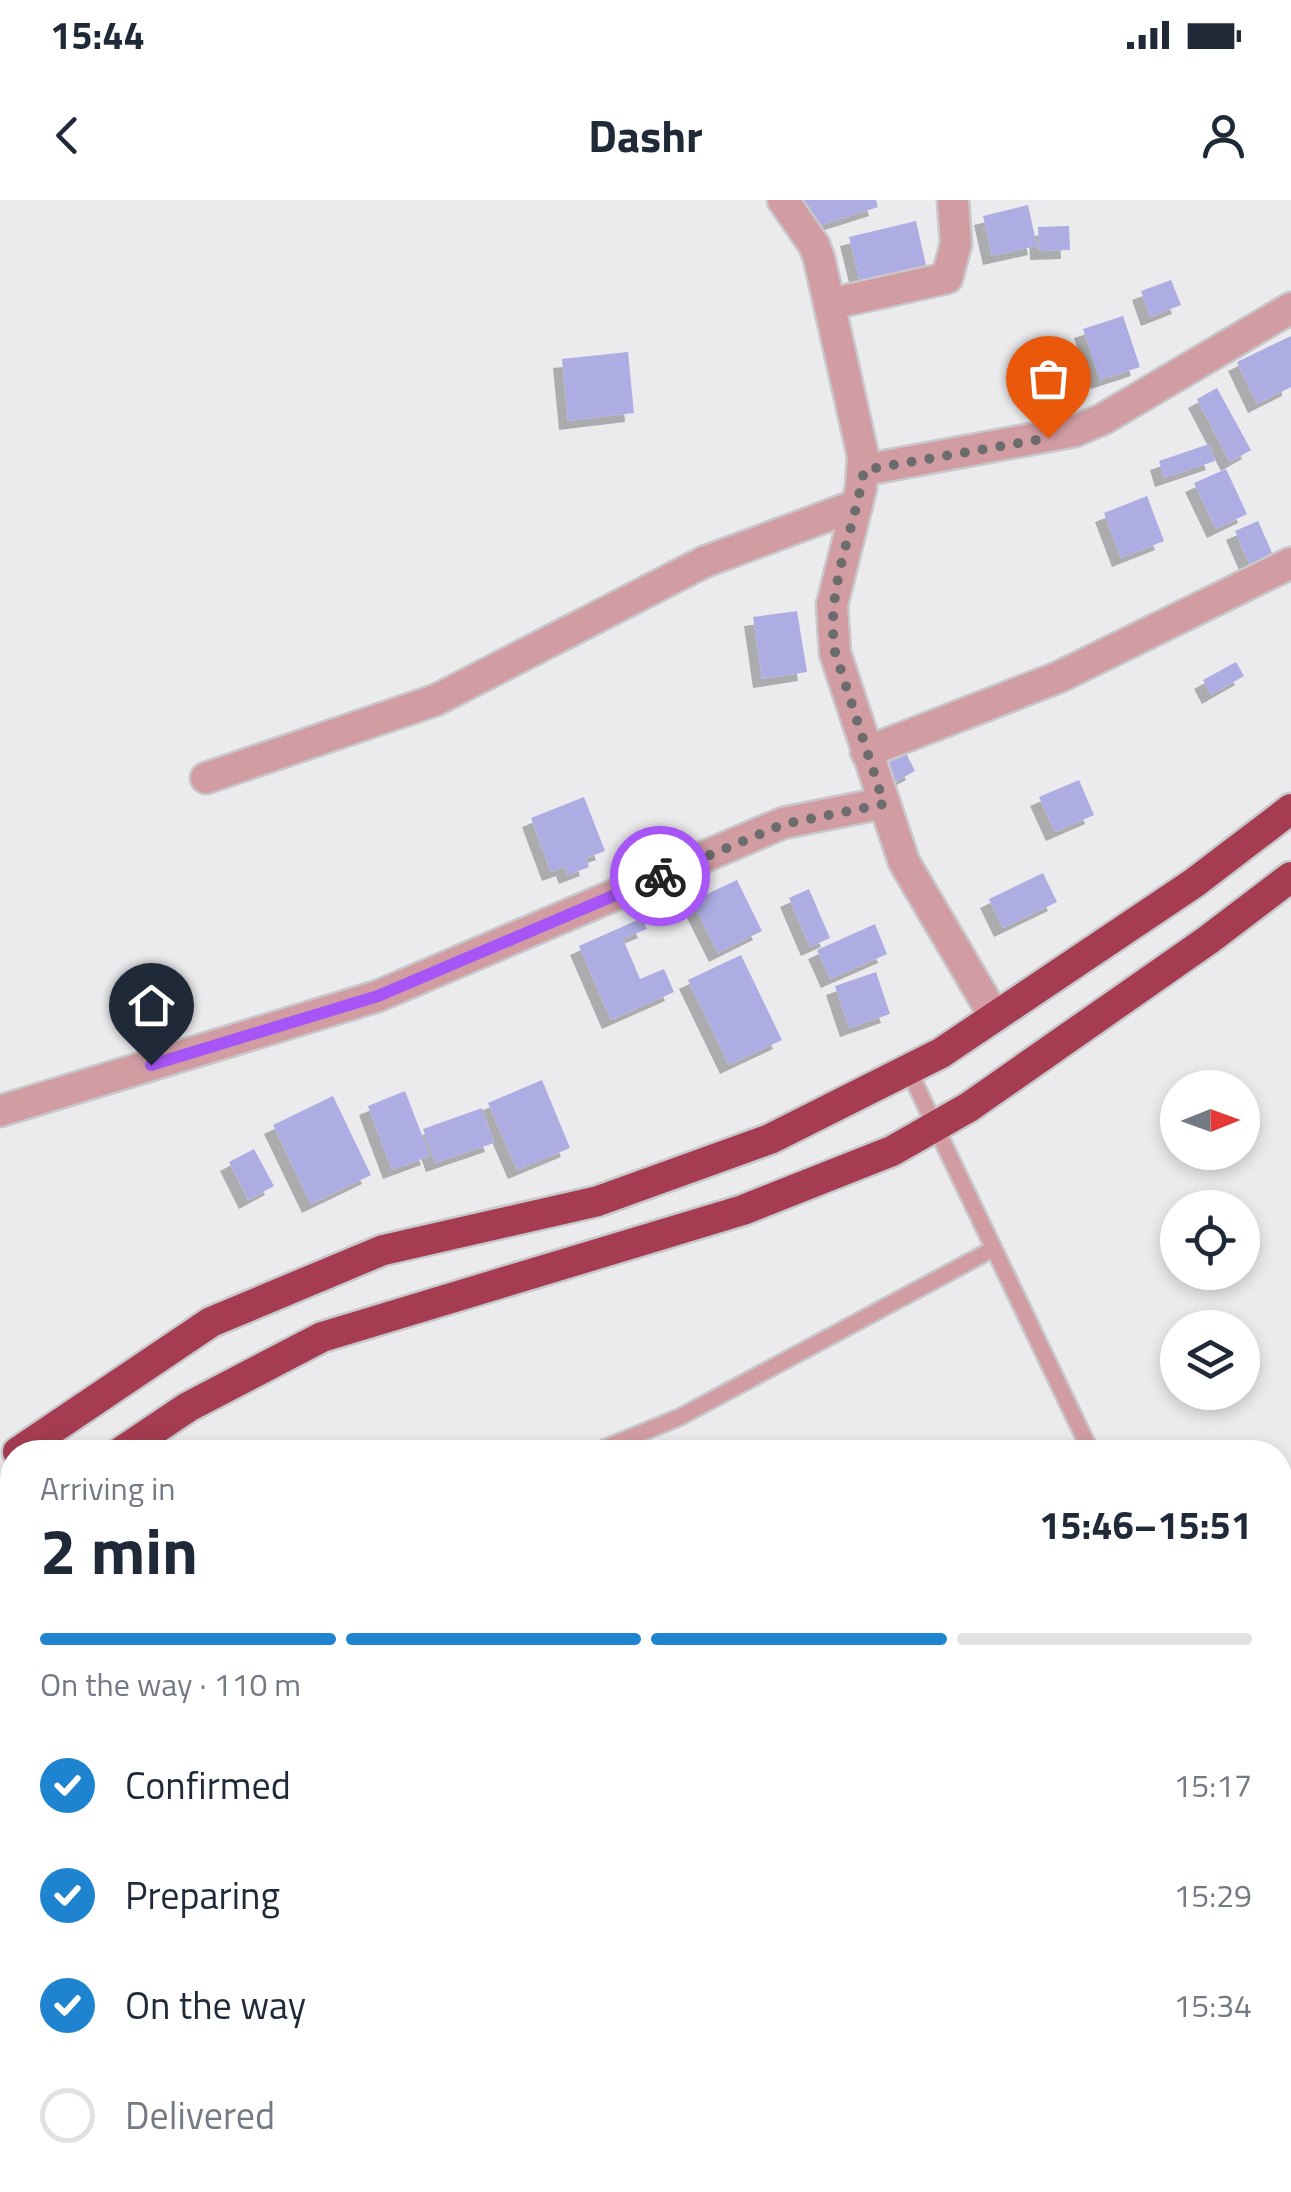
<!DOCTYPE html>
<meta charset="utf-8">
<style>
body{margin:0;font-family:"Titillium Web",sans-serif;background:#f2f2f3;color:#1f2937;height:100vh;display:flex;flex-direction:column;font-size:38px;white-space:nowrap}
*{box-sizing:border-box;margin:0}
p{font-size:32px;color:#747a83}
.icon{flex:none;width:55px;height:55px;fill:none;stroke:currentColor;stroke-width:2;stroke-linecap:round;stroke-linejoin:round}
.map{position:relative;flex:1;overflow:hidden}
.drawer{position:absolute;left:0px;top:1240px;width:1292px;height:752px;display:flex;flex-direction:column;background:#fff;border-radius:40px 40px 0 0;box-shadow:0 5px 15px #0003}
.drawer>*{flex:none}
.needle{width:65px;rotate:89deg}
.buttons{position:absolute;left:1160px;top:870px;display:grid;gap:20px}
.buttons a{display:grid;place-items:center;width:100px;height:100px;border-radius:50%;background:#fff;box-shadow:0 5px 15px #0003;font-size:50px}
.pin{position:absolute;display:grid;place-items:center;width:85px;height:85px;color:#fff;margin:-102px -42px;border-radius:50% 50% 50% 0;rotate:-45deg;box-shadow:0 0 10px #0007}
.pin .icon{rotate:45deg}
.courier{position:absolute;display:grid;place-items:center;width:100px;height:100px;margin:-50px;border:8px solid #a855f7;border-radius:50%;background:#fff;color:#222;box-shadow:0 2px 12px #0007}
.head em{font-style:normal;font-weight:700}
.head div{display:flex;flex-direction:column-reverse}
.head{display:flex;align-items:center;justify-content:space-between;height:170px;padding:0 40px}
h1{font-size:65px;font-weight:700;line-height:75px}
.bar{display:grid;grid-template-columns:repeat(4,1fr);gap:15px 10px;align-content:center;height:120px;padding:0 40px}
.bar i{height:12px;border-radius:8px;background:#e0e1e3}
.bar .on{background:#1f84cf}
.bar p{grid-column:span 4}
ol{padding:0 40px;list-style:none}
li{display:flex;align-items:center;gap:30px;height:110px}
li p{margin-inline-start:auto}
li .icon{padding:10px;border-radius:50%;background:#1f84cf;color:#fff;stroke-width:4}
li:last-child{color:#747a83}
li i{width:55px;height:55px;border:5px solid #e0e1e3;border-radius:50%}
.status{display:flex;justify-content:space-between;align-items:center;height:70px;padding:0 50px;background:#fff;direction:ltr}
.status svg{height:28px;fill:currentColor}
header{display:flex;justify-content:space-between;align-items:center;height:130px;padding:0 40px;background:#fff;font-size:45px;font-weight:700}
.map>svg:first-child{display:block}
</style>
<div class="status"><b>15:44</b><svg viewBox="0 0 49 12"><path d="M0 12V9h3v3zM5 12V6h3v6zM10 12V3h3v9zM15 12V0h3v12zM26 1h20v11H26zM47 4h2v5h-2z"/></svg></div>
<header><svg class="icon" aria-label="back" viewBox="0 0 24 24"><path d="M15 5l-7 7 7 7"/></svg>Dashr<svg class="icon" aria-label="person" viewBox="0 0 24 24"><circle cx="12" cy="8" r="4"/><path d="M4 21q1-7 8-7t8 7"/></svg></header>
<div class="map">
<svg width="1291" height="1992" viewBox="0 0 1291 1992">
<defs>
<filter id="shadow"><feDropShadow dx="-9" dy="9" stdDeviation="0" flood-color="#0004"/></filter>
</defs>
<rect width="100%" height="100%" fill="#ebebee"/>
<path fill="#adade4" filter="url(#shadow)" d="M800,0H876L878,7L809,29Z
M1028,5L1037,46L992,56L983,16Z
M916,21L928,74L862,90L849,37Z
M1069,26L1070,50L1039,51L1038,27Z
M1171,80L1181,105L1150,117L1141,91Z
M1123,116L1140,167L1100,180L1083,129Z
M1291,136V187L1257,204L1237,162Z
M628,152L634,213L568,221L562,159Z
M1217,188L1251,250L1230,262L1197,199Z
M1209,244L1215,261L1164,278L1159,261Z
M1226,269L1247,314L1216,329L1194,283Z
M1147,296L1164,341L1121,358L1104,313Z
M1258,321L1277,364L1254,375L1235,331Z
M797,411L807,472L762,479L753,417Z
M1236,462L1244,476L1211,495L1203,480Z
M906,553L915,571L893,583L884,565Z
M1079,580L1094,615L1055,632L1039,597Z
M584,597L605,651L586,658L589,667L568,675L565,667L551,672L531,618Z
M1043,673L1057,702L1003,728L989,699Z
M737,680L762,731L718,753L692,701Z
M809,689L830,738L810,747L789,698Z
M642,718L647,729L623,739L640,779L664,769L674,792L611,820L579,746Z
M875,724L887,754L830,779L817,750Z
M741,755L782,840L729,865L688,780Z
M876,772L890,814L849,828L835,786Z
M542,880L570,948L517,970L488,903Z
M405,891L430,956L392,970L368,906Z
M333,896L371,975L311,1004L273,925Z
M482,908L494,943L435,963L423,929Z
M254,949L274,986L248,1000L229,962Z"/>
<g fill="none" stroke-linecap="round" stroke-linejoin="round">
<defs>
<path id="lane" d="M908,869L1091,1252
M595,1252L680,1217L993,1049
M1280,1357L1291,1360
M1280,1644L1291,1667
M337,1980L343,1992"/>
<path id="street" d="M783,0L814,45L819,58L863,256L861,288L832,405L835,453L904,662L995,817
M830,104L947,78L956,44L953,0
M864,270L1075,231L1103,219L1291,108
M866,552L1059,477L1291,363
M206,578L436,500L704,362L857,305
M0,911L378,796L783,623L883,603
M0,1387L12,1463
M82,1980L83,1992"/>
<path id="highway" d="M18,1252L211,1122L383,1050L598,1001L770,939L941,853L1194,683L1291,609
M121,1252L188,1207L322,1137L743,1010L892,951L969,907L1208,740L1291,677
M0,1334L12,1325"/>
</defs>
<use href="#lane" stroke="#c8c8ca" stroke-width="20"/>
<use href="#street" stroke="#c8c8ca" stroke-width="35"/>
<use href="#highway" stroke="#c8c8ca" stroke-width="35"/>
<use href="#lane" stroke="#d19da3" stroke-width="15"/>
<use href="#street" stroke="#d19da3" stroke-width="30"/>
<use href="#highway" stroke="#a53c51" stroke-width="30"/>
</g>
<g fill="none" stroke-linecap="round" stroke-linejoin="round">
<path stroke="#6c6c6d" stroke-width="10" stroke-dasharray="0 18" d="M660,676L784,624L884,604L835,452C825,389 854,332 864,270L1048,238"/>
<path stroke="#a855f7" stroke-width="12" d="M151,865L378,796L660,676"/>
</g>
</svg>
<div class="buttons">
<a><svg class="needle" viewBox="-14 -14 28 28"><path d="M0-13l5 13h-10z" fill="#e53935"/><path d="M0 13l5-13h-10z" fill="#747a83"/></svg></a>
<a><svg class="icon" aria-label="locate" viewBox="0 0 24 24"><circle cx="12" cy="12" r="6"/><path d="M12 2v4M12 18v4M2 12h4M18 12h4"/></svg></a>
<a><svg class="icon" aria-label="layers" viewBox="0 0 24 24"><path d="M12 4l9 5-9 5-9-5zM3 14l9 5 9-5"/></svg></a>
</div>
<div class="pin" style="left:1048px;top:238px;background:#ea580c"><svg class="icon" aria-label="bag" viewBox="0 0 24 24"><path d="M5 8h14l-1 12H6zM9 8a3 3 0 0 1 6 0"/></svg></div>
<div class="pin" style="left:151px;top:865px;background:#1f2937"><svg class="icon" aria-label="home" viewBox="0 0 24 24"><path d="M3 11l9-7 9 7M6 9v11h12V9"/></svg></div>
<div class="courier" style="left:660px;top:676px"><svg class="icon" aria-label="bike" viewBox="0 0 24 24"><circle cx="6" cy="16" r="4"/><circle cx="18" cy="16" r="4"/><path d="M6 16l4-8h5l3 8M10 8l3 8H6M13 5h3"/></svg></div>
<section class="drawer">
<div class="head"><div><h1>2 min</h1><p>Arriving in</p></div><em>15:46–15:51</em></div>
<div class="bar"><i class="on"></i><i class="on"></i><i class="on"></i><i></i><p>On the way · 110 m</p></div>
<ol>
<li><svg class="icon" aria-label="check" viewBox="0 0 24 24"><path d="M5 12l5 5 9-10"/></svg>Confirmed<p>15:17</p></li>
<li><svg class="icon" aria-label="check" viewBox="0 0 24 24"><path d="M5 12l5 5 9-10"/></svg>Preparing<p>15:29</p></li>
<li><svg class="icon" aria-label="check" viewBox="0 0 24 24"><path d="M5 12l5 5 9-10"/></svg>On the way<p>15:34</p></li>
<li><i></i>Delivered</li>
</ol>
</section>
</div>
